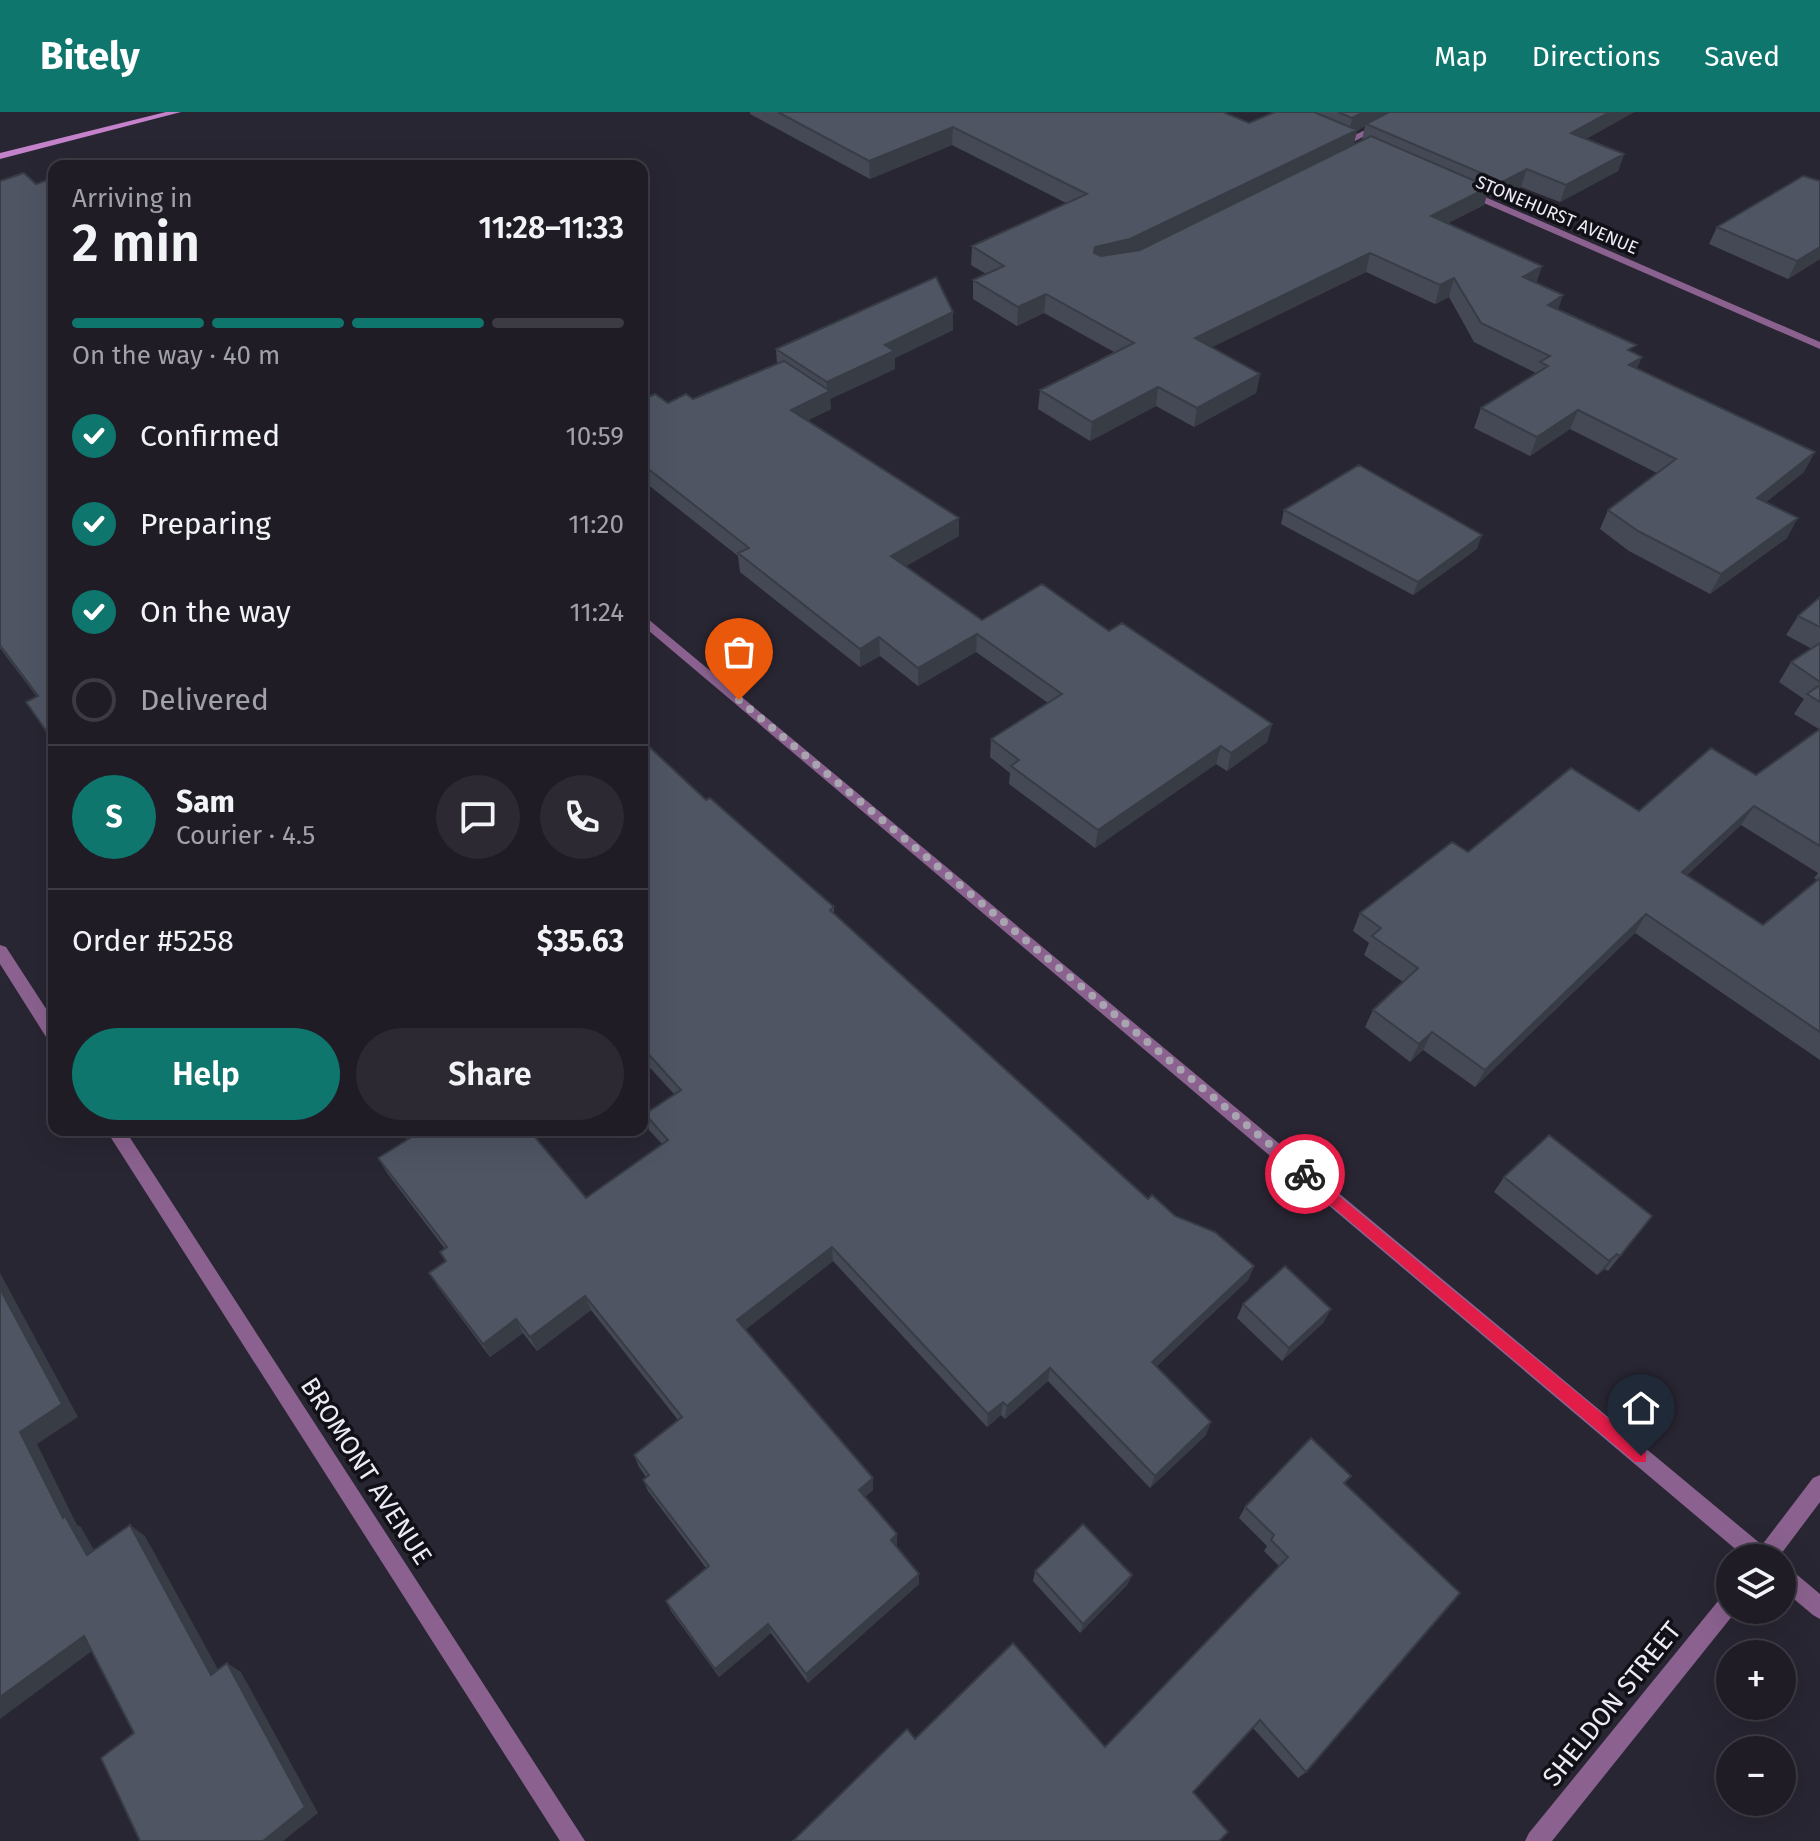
<!DOCTYPE html>
<meta charset="utf-8">
<style>
body{margin:0;font-family:"Fira Sans",sans-serif;background:#2c2932;color:#f1f3f6;height:100vh;display:flex;flex-direction:column;font-size:30px;white-space:nowrap}
*{box-sizing:border-box;margin:0}
p{font-size:26px;color:#a1a1a7}
.icon{flex:none;width:44px;height:44px;fill:none;stroke:currentColor;stroke-width:2;stroke-linecap:round;stroke-linejoin:round}
.map{position:relative;flex:1;overflow:hidden}
.side{position:absolute;left:48px;top:48px;width:600px;height:976px;display:flex;flex-direction:column;background:#1f1c26;border-radius:16px;box-shadow:0 8px 32px #0002,0 0 0 2px #3c3a43}
.side>*{flex:none}
.controls{position:absolute;left:1716px;top:1432px;display:grid;gap:16px}
.controls a{display:grid;place-items:center;width:80px;height:80px;border-radius:50%;background:#1f1c26;box-shadow:0 8px 32px #0002,0 0 0 2px #3c3a43;font-size:40px}
.pin{position:absolute;display:grid;place-items:center;width:68px;height:68px;color:#fff;margin:-82px -34px;border-radius:50% 50% 50% 0;rotate:-45deg;box-shadow:0 0 8px #0007}
.pin .icon{rotate:45deg}
.courier{position:absolute;display:grid;place-items:center;width:80px;height:80px;margin:-40px;border:6px solid #e11d48;border-radius:50%;background:#fff;color:#222;box-shadow:0 2px 10px #0007}
.overview em{font-style:normal;font-weight:600}
.overview div{display:flex;flex-direction:column-reverse}
.overview{display:flex;align-items:center;justify-content:space-between;height:136px;padding:0 24px}
h1{font-size:52px;font-weight:600;line-height:60px}
.bar{display:grid;grid-template-columns:repeat(4,1fr);gap:12px 8px;align-content:center;height:96px;padding:0 24px}
.bar i{height:10px;border-radius:6px;background:#3c3a43}
.bar .current{background:#0f766e}
.bar p{grid-column:span 4}
.line{display:flex;align-items:center;gap:20px;padding:0 24px;border-top:2px solid #3c3a43}
.line div{flex:1}
.round{display:grid;place-items:center;flex:none;width:84px;height:84px;border-radius:42px;background:#2c2932}
ol{padding:0 24px;list-style:none}
li{display:flex;align-items:center;gap:24px;height:88px}
li p{margin-inline-start:auto}
li .icon{padding:8px;border-radius:50%;background:#0f766e;color:#fff;stroke-width:4}
li:last-child{color:#a1a1a7}
li i{width:44px;height:44px;border:4px solid #3c3a43;border-radius:50%}
.action{display:flex;gap:16px;margin-top:auto;padding:16px 24px}
.action a{flex:1;height:92px;border-radius:48px;background:#0f766e;color:#fff;font-size:32px;font-weight:600;line-height:92px;text-align:center}
.action a+a{background:#2c2932;color:#f1f3f6}
header{display:flex;align-items:center;gap:48px;box-sizing:border-box;height:112px;padding:0 40px;background:#0f766e;color:#fff}
header strong{font-size:38px}
nav{display:flex;gap:44px;margin-inline-start:auto;font-size:28px}
.map>svg:first-child{display:block}
</style>
<header>
<strong>Bitely</strong>
<nav><a>Map</a><a>Directions</a><a>Saved</a></nav>
</header>
<div class="map">
<svg width="1820" height="1729" viewBox="0 0 1820 1729">
<rect width="100%" height="100%" fill="#292633"/>
<g fill="none" stroke-linecap="round" stroke-linejoin="round">
<path fill="#8b628f" fill-rule="evenodd" d="M1401,0H1412L1351,31L1343,29Z"/>
<path fill="#8b628f" fill-rule="evenodd" d="M1463,78H1469L1820,230V237L1463,82Z
M642,502L1762,1433L1813,1366L1820,1363V1390L1778,1446H1746L642,513Z
M0,833L6,835L54,909V930L48,928L0,852Z
M106,1018H125L585,1729H560Z
M1782,1453L1789,1456L1820,1482V1507L1813,1503L1782,1477Z
M1730,1479V1498H1737L1552,1729H1525L1529,1721L1723,1483Z"/>
<path fill="#c482ca" fill-rule="evenodd" d="M166,0H181L0,47V41Z"/>
</g>
<path fill="#444955" fill-rule="evenodd" d="M750,0H1223L1249,11L1275,0H1634L1586,27L1624,42L1618,59L1560,90L1521,75L1497,87L1487,83L1484,93L1448,111L1542,154L1536,171L1558,198L1633,241L1637,256L1804,360L1766,390L1787,426L1710,482L1629,439L1600,417L1608,398L1657,361L1570,317L1530,344L1474,316L1481,296L1536,261L1474,230L1449,185L1435,192L1366,160L1212,235L1260,262L1256,281L1194,315L1156,294L1090,329L1038,297L1040,278L1114,240L1044,201L1017,214L973,187V168L986,162L971,153L972,134L1066,91L952,33L870,67L750,2ZM1365,14L1362,28L1353,33L1357,19Z
M0,69L54,74V632L26,590L37,585L0,536Z
M1717,115L1820,147L1788,167L1709,132Z
M953,218L895,246V257L830,287L831,297L808,308L959,406V424L905,454L982,508L1109,519L1272,612L1267,630L1227,659L1216,652L1095,736L1009,672L1010,661L990,645L991,627L1048,591L976,540L918,574L880,544L860,555L740,460L738,444L642,368V288L668,291L693,287L777,252L776,237Z
M1284,398L1477,437L1413,483L1281,412Z
M1820,485V948L1635,821L1475,975L1423,938L1410,950L1365,915L1373,898L1403,870L1364,843L1369,831L1353,819L1360,801L1468,740L1639,699L1756,663L1819,617L1794,602L1804,587L1779,570L1791,550L1812,537L1786,523L1798,504ZM1741,713L1818,761L1814,766L1817,768L1763,813L1687,763Z
M642,628L706,688L834,795V802L1148,1087L1254,1154L1248,1168L1156,1255L1206,1323L1150,1376L1048,1269L1005,1307L1001,1303L987,1315L833,1149L745,1218L873,1378L865,1385L897,1422V1433L896,1434L919,1462V1472L808,1571L771,1521L719,1565L671,1499L666,1489L706,1456L648,1379L643,1368L646,1365L639,1355L634,1343L678,1308L591,1198L537,1239L523,1221L490,1245L438,1175L429,1161L446,1150L440,1140L445,1137L387,1061L378,1046L407,1027L400,1018H529L586,1086L662,1032L649,1018L645,1002L674,982L642,947Z
M1504,1065L1620,1144L1608,1159L1605,1157L1597,1163L1494,1080Z
M1243,1192L1331,1197L1323,1211L1282,1249L1237,1206Z
M1351,1364L1345,1372L1306,1660L1298,1666L1253,1616L1193,1680L915,1627L1105,1635L1279,1454L1264,1439L1267,1434L1239,1406L1245,1395Z
M1035,1459L1132,1463L1127,1473L1080,1521L1033,1469Z"/>
<path fill="#373c45" d="M1364,0H1394L1366,12L1365,14L1357,19L1353,36L1128,146L1092,160L1095,135L1349,22L1352,6Z
M1610,0H1634L1566,38L1571,21Z
M953,15L952,33L870,67L869,49Z
M1624,42L1618,59L1560,90L1566,73Z
M1527,57L1521,75L1497,87L1502,70Z
M1489,75L1484,93L1426,122L1431,104Z
M1820,135V147L1788,167L1797,149Z
M1370,141L1366,160L1192,245L1195,226Z
M1542,154L1535,173L1523,165Z
M1454,166L1449,185L1435,192L1440,173Z
M1046,182L1044,201L1017,214L1018,195Z
M1563,183L1557,202L1548,193Z
M953,200V218L895,246V257L830,287L831,297L793,316L791,298L827,280V270L885,233Z
M1642,245L1634,264L1629,253Z
M1260,262L1256,281L1194,315L1197,296Z
M1158,275L1156,294L1090,329L1092,310Z
M1578,298L1570,317L1530,344L1537,325Z
M1815,340L1804,360L1746,406L1757,386Z
M959,406V424L891,463V444Z
M1798,406L1787,426L1710,482L1721,462Z
M1482,423L1477,437L1413,483L1418,470Z
M977,522L976,540L918,574V556Z
M879,525L880,544L860,555V537Z
M1272,612L1267,630L1227,659L1231,641Z
M1221,634L1216,652L1095,736L1098,718Z
M1754,694L1741,713L1670,779L1682,760Z
M1646,802L1635,821L1475,975L1485,958Z
M1432,920L1423,938L1410,950L1419,932Z
M832,1135L833,1149L740,1222L737,1208Z
M1617,1142L1605,1157L1597,1163L1609,1149Z
M1254,1154L1248,1168L1147,1263L1152,1250Z
M0,1161L78,1305L37,1332L77,1413L81,1415L103,1454L87,1443L63,1406L20,1320L0,1177Z
M585,1184L591,1198L537,1239L530,1225Z
M1331,1197L1323,1211L1282,1249L1289,1236Z
M516,1207L523,1221L490,1245L483,1232Z
M1050,1256L1048,1269L1005,1307L1007,1294Z
M1003,1290L1001,1303L987,1315L988,1302Z
M1211,1310L1206,1323L1150,1376L1155,1364Z
M873,1366V1378L860,1389L859,1378Z
M130,1413L145,1424L226,1572L211,1563Z
M897,1422V1433L891,1439V1428Z
M919,1462V1472L808,1571L806,1562Z
M1132,1463L1127,1473L1080,1521L1083,1512Z
M768,1512L771,1521L719,1565L715,1557Z
M84,1524L100,1533L0,1607V1585Z
M227,1551L241,1560L318,1701L283,1729H263Z"/>
<path fill="#4f5563" stroke="#373c45" stroke-width="2" d="M778,0H1223L1249,11L1275,0H1314L1357,18L1130,127L1095,135L1094,141L1101,144L1140,138L1371,24L1489,75L1431,104L1542,154L1523,165L1563,183L1548,193L1636,233L1628,238L1642,245L1629,253L1815,340L1757,386L1798,406L1721,462L1638,419L1608,398L1676,347L1578,298L1537,325L1481,296L1548,254L1540,250L1550,244L1481,211L1454,166L1440,173L1370,141L1195,226L1260,262L1197,296L1158,275L1092,310L1040,278L1134,231L1046,182L1018,195L973,168L1004,154L972,134L1087,82L953,15L869,49Z
M1338,0H1364L1352,6Z
M1389,0H1610L1571,21L1624,42L1566,73L1527,57L1502,70L1366,12Z
M24,61L36,72L48,68L54,74V630L26,590L38,584L0,533V69Z
M1803,64L1820,69V135L1797,149L1717,115Z
M936,165L953,200L885,233L894,239L827,270L776,237Z
M784,249L830,279L791,298L959,406L891,444L982,508L1042,472L1109,519L1122,511L1272,612L1231,641L1221,634L1098,718L1011,654L1019,648L991,627L1062,582L977,522L918,556L879,525L860,537L738,441L749,436L642,352V288L655,282L668,291L686,282L693,287Z
M1359,353L1482,423L1418,470L1284,398Z
M1820,485V515L1798,504Z
M1820,531V570L1791,550Z
M1820,573V590L1807,582Z
M1820,617V734L1754,694L1682,760L1763,813L1820,766V920L1646,802L1485,958L1432,920L1419,932L1373,898L1418,856L1372,824L1381,816L1360,801L1452,730L1468,740L1571,656L1639,699L1711,636L1756,663Z
M642,628L706,688L710,686L834,795L830,798L1148,1087L1152,1083L1175,1104L1215,1120L1254,1154L1152,1250L1211,1310L1155,1364L1050,1256L1007,1294L1003,1290L988,1302L832,1135L737,1208L873,1366L859,1378L897,1422L891,1428L919,1462L806,1562L768,1512L715,1557L666,1489L709,1454L643,1368L649,1363L634,1343L682,1305L585,1184L530,1225L516,1207L483,1232L429,1161L446,1149L440,1140L447,1135L378,1046L410,1026L404,1018H529L586,1086L668,1028L645,1002L681,978L642,935Z
M1549,1023L1652,1104L1620,1144L1617,1142L1609,1149L1504,1065Z
M1285,1154L1331,1197L1289,1236L1243,1192Z
M0,1177L62,1292L20,1320L63,1406L65,1404L87,1443L130,1413L211,1563L227,1551L305,1695L263,1729H140L101,1646L134,1621L84,1524L0,1585Z
M1311,1326L1351,1364L1344,1371L1460,1481L1306,1660L1260,1608L1193,1680L1228,1720L1219,1729H793L907,1617L915,1627L1013,1531L1105,1635L1288,1445L1271,1428L1274,1423L1245,1395Z
M1083,1412L1132,1463L1083,1512L1035,1459Z"/>
<path fill="#e11d48" d="M1305,1056L1646,1338V1350H1635L1300,1067V1058Z"/>
<g fill="none" stroke-linecap="round" stroke-linejoin="round">
<path stroke="#a8a5b0" stroke-width="8" stroke-dasharray="0 14.4" d="M739,588L1305,1062"/>
</g>
<g text-anchor="middle" dominant-baseline="central" stroke-width="7" stroke-linejoin="round" paint-order="stroke">
<g font-size="18" fill="#eceaf4" stroke="#111016">
<text transform="translate(1557 103) rotate(23)">STONEHURST AVENUE</text>
</g>
<g font-size="26" fill="#eceaf4" stroke="#111016">
<text transform="translate(366 1359) rotate(57)">BROMONT AVENUE</text>
<text transform="translate(1612 1592) rotate(-51)">SHELDON STREET</text>
</g>
</g>
</svg>
<div class="controls">
<a><svg class="icon" aria-label="layers" viewBox="0 0 24 24"><path d="M12 4l9 5-9 5-9-5zM3 14l9 5 9-5"/></svg></a>
<a>+</a>
<a>−</a>
</div>
<div class="pin" style="left:739px;top:588px;background:#ea580c"><svg class="icon" aria-label="bag" viewBox="0 0 24 24"><path d="M5 8h14l-1 12H6zM9 8a3 3 0 0 1 6 0"/></svg></div>
<div class="pin" style="left:1641px;top:1344px;background:#1f2937"><svg class="icon" aria-label="home" viewBox="0 0 24 24"><path d="M3 11l9-7 9 7M6 9v11h12V9"/></svg></div>
<div class="courier" style="left:1305px;top:1062px"><svg class="icon" aria-label="bike" viewBox="0 0 24 24"><circle cx="6" cy="16" r="4"/><circle cx="18" cy="16" r="4"/><path d="M6 16l4-8h5l3 8M10 8l3 8H6M13 5h3"/></svg></div>
<section class="side">
<div class="overview"><div><h1>2 min</h1><p>Arriving in</p></div><em>11:28–11:33</em></div>
<div class="bar"><i class="current"></i><i class="current"></i><i class="current"></i><i></i><p>On the way · 40 m</p></div>
<ol>
<li><svg class="icon" aria-label="check" viewBox="0 0 24 24"><path d="M5 12l5 5 9-10"/></svg>Confirmed<p>10:59</p></li>
<li><svg class="icon" aria-label="check" viewBox="0 0 24 24"><path d="M5 12l5 5 9-10"/></svg>Preparing<p>11:20</p></li>
<li><svg class="icon" aria-label="check" viewBox="0 0 24 24"><path d="M5 12l5 5 9-10"/></svg>On the way<p>11:24</p></li>
<li><i></i>Delivered</li>
</ol>
<div class="line" style="height:144px"><b class="round" style="background:#0f766e;color:#fff">S</b><div><b>Sam</b><p>Courier · 4.5</p></div><a class="round"><svg class="icon" aria-label="chat" viewBox="0 0 24 24"><path d="M4 5h16v11H9l-5 4z"/></svg></a><a class="round"><svg class="icon" aria-label="phone" viewBox="0 0 24 24"><path d="M5 4h4l2 5-3 2q2 4 5 5l2-3 5 2v4C11 20 4 13 5 4z"/></svg></a></div>
<div class="line" style="height:104px"><div>Order #5258</div><b>$35.63</b></div>
<div class="action"><a>Help</a><a>Share</a></div>
</section>
</div>
